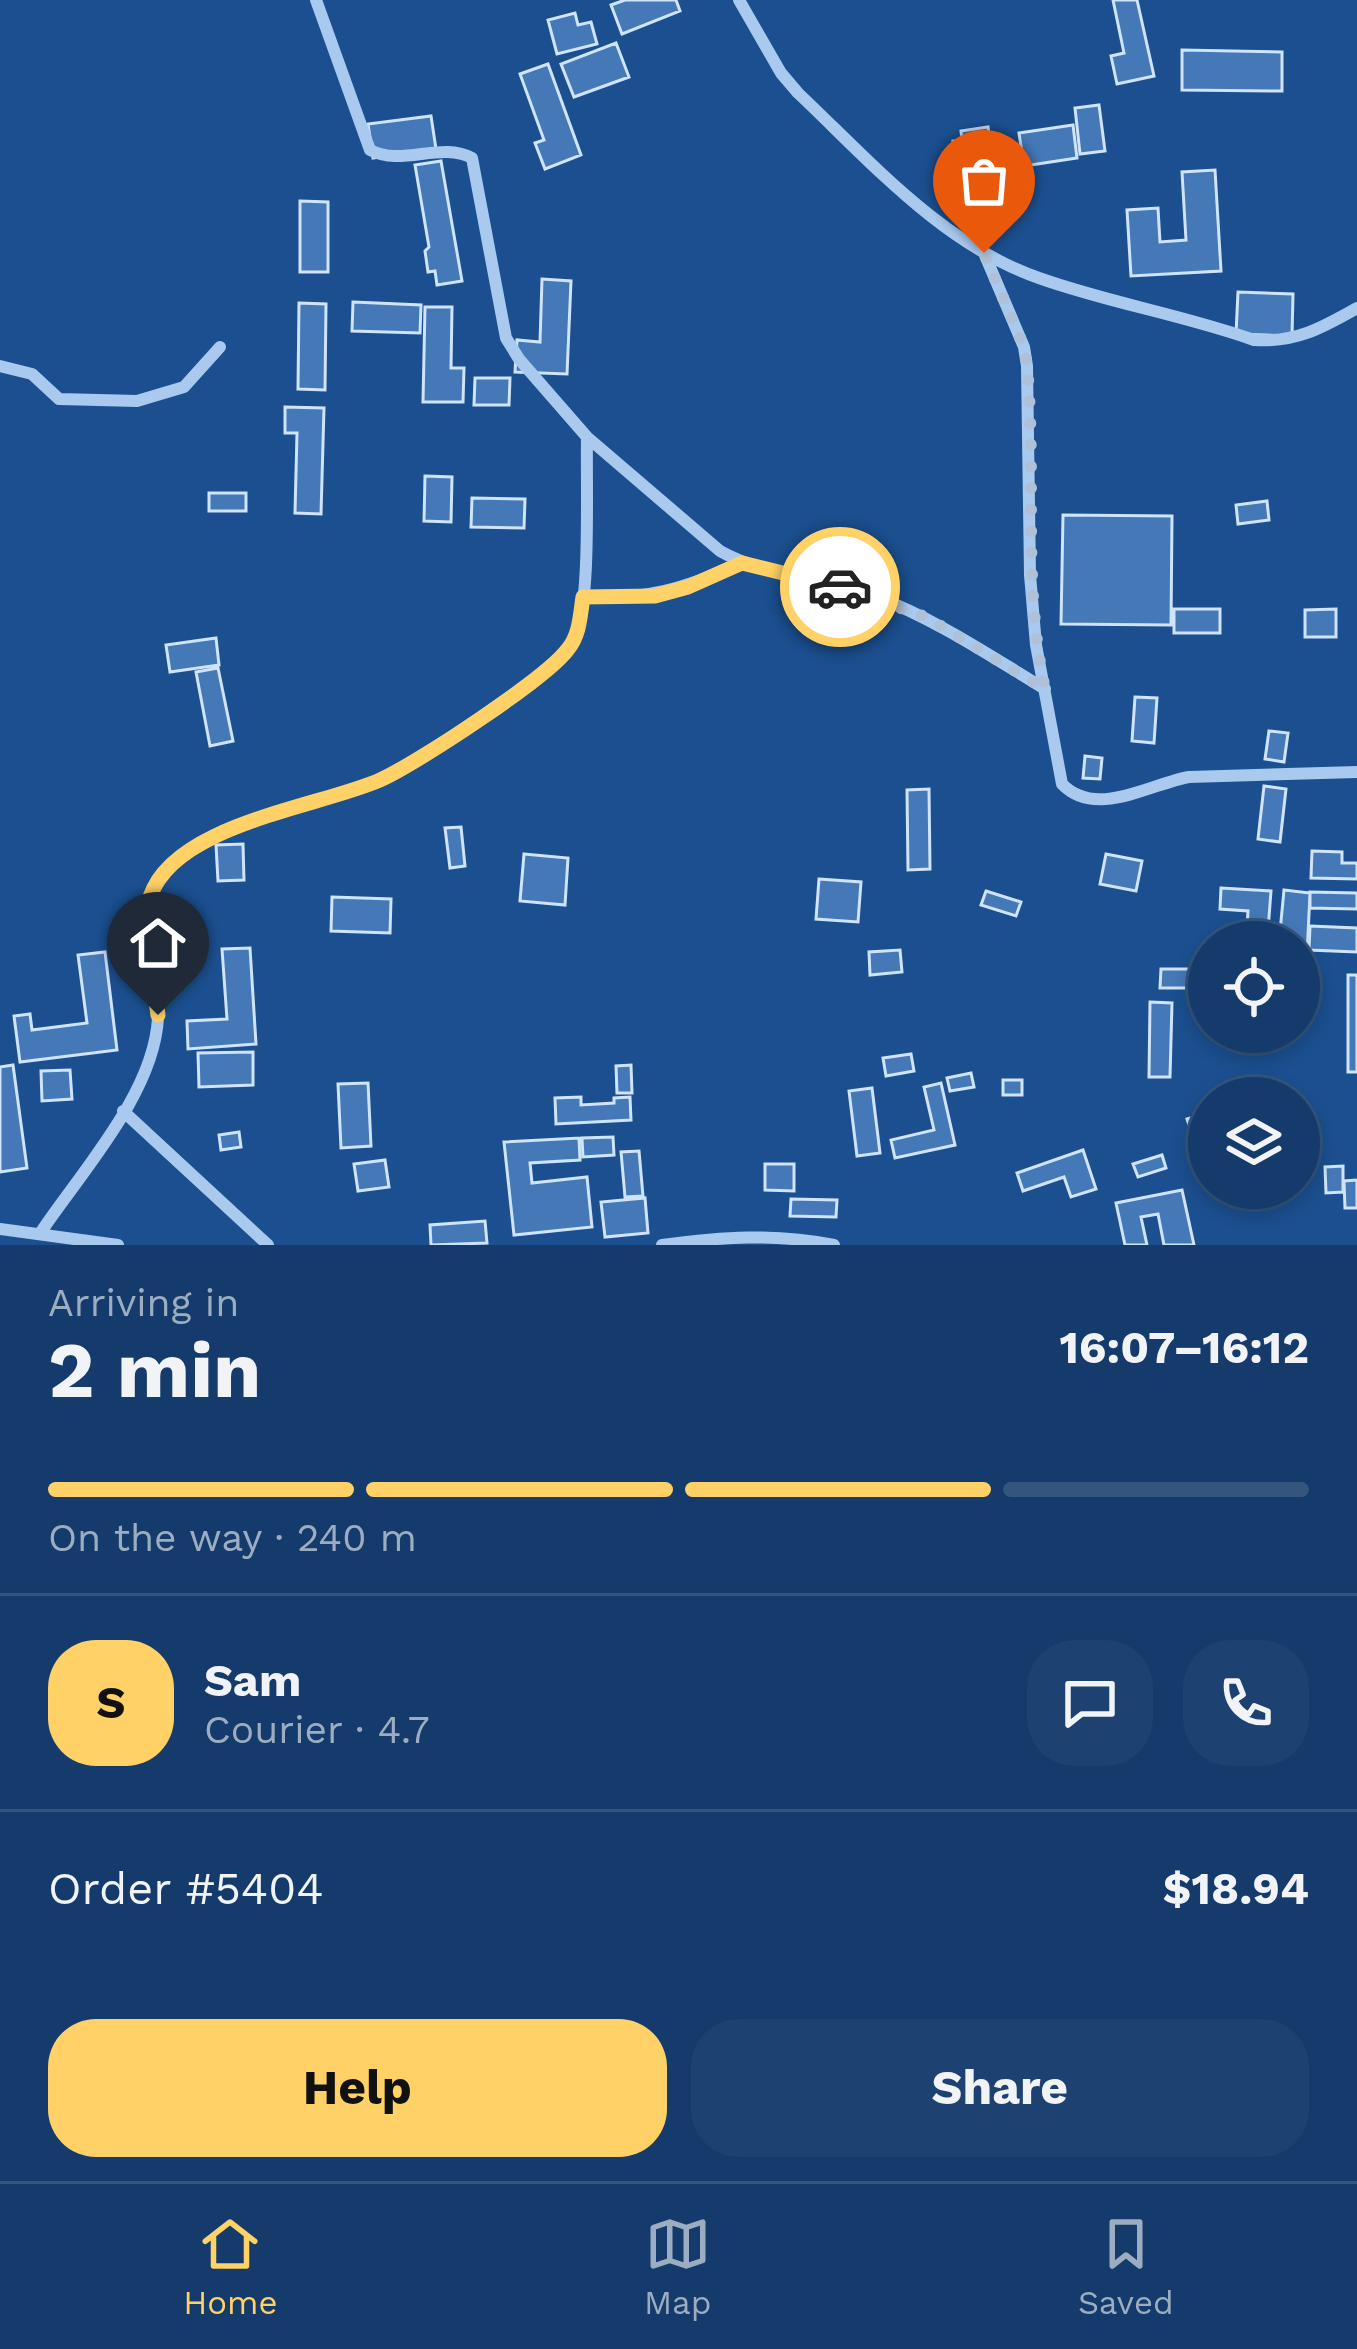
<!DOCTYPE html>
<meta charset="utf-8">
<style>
body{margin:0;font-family:"Work Sans",sans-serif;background:#1d4271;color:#f1f3f6;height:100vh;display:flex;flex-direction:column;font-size:45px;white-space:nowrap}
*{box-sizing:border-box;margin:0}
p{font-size:39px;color:#9dadc1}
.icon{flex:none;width:66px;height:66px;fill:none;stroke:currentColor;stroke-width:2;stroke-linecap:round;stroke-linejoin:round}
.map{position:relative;height:1245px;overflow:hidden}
.drawer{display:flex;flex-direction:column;background:#143b6b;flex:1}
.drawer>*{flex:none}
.controls{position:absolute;left:1188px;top:921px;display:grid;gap:24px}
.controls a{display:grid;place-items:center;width:132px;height:132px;border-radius:50%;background:#143b6b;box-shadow:0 6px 18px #0003,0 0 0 3px #33557e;font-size:60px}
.pin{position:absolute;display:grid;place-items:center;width:102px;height:102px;color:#fff;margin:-123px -51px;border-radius:50% 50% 50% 0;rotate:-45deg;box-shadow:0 0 12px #0007}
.pin .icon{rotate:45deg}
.courier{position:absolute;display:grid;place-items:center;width:120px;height:120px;margin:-60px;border:9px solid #ffd166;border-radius:50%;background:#fff;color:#222;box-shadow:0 3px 15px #0007}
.overview em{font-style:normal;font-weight:700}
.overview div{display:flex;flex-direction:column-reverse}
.overview{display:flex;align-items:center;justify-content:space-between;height:204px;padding:0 48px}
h1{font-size:78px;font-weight:700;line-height:90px}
.bar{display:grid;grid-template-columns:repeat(4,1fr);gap:18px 12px;align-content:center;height:144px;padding:0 48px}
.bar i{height:15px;border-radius:9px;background:#33557e}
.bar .current{background:#ffd166}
.bar p{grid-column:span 4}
.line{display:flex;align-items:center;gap:30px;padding:0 48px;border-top:3px solid #33557e}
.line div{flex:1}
.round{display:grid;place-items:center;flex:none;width:126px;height:126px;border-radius:48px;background:#1d4271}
.button{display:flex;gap:24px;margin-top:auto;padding:24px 48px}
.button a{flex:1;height:138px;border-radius:48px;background:#ffd166;color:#111;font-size:48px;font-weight:700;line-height:138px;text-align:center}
.button a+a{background:#1d4271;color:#f1f3f6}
.tab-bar{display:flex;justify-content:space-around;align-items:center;height:168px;border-top:3px solid #33557e;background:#143b6b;font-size:33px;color:#9dadc1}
.tab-bar a{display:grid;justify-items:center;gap:6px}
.tab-bar .current{color:#ffd166}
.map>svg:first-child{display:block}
</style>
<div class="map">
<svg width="1357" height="1245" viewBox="0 0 1357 1245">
<rect width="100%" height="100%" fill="#1b4f8f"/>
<path fill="#4478b7" stroke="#cfe3fa" stroke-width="3" d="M625,0H676L680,11L622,34L611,5Z
M1113,0H1137L1154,76L1117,84L1111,56L1124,53Z
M575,13L578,25L591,22L597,44L557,54L548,20Z
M616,43L629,77L574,97L561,64Z
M1182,50L1282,52V91L1182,90Z
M548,64L581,155L545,169L535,143L544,140L520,74Z
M1099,105L1105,151L1080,154L1075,108Z
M431,116L436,149L373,158L368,124Z
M1073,125L1077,158L1024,166L1019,133Z
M988,127L994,171L958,175L953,141L962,140L961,131Z
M441,161L462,281L437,285L435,271L428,272L425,251L429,247L415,165Z
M1215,170L1221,271L1131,276L1127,210L1158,208L1160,242L1186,240L1182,172Z
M300,201L328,202V272H300Z
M542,279L571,281L567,374L515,372L517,340L540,342Z
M1238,292L1293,294L1292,336L1236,334Z
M353,302L421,305L420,333L352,331Z
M299,303L326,304L325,390L298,389Z
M425,307H452L451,368H464L463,402H423Z
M475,378H510L509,405H474Z
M285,407L324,408L321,514L295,513L297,433H285Z
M425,476L452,477L451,522L424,521Z
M209,493H246V511H209Z
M472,498L525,499L524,528L471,527Z
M1267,501L1269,520L1238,524L1236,505Z
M1063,515L1172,516L1171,625L1061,624Z
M1174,609H1220V633H1174Z
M1336,609V637H1305V610Z
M216,638L219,665L170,672L166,645Z
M218,668L233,741L210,746L196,672Z
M1135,697L1157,698L1154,743L1132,741Z
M1269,731L1288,733L1284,762L1265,759Z
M1085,756L1102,758L1100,779L1083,778Z
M1264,786L1286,789L1280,842L1258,839Z
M929,789L930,869L908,870L907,790Z
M461,827L465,866L450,868L445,828Z
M243,844L244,880L218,881L216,845Z
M1312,851L1342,852V863H1357V879L1311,878Z
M524,854L568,858L565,905L520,901Z
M1106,854L1142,861L1136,891L1100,884Z
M819,879L861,882L858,922L816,919Z
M1221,888L1271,891L1268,930L1247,928L1248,911L1220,909Z
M1284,890L1310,893L1307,955H1299V942H1279Z
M986,891L1021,902L1016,916L981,905Z
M1310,892L1357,893V909L1310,908Z
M332,897L391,899L390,933L331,931Z
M1310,926L1357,928V952L1309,950Z
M250,948L256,1044L188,1049L187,1021L227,1019L222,949Z
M900,950L902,972L870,975L869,952Z
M105,952L117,1050L20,1062L14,1016L30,1014L32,1030L87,1023L78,955Z
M1161,969H1209V988H1160Z
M1348,975H1357V1072H1348Z
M1150,1002L1172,1003L1170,1077H1149Z
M253,1052V1085L199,1087L198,1053Z
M911,1054L914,1071L886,1076L883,1058Z
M13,1065L27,1168L0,1172V1067Z
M631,1065L632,1093H617L616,1066Z
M70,1070L72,1099L42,1101L41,1071Z
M971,1073L974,1087L950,1091L947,1078Z
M1003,1080H1022V1095H1003Z
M368,1083L371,1146L341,1148L338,1084Z
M941,1083L955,1145L895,1158L891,1140L934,1130L924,1087Z
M872,1088L880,1153L857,1156L849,1091Z
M581,1097V1105L614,1103V1098L630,1097L631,1120L556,1124L555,1098Z
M1209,1112V1132L1193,1137L1187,1119Z
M239,1132L241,1147L221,1150L219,1135Z
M613,1137L614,1155L583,1157L582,1138Z
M579,1138L580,1160L530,1163L532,1183L587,1177L592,1227L514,1235L504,1142Z
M1083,1150L1096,1189L1071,1197L1064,1177L1023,1191L1017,1173Z
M639,1151L643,1196L625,1197L621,1152Z
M1162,1155L1166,1168L1138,1177L1133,1164Z
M385,1160L389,1187L358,1191L354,1164Z
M765,1164H794V1191L765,1190Z
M1343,1166V1192L1326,1193L1325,1167Z
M1357,1180V1208H1345L1344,1181Z
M1182,1190L1194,1245H1164L1158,1214L1141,1217L1147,1245H1125L1116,1203Z
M645,1198L648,1233L605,1237L601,1202Z
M791,1199L837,1200L836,1217L790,1216Z
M485,1221L487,1243L431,1245L430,1225Z"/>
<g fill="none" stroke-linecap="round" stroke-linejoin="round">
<path stroke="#a9c9ee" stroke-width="12" d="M316,0L370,150C402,167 441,141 472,158L506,338L519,359L587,437L720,551C766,577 822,577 872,595C934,618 989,655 1045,689
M739,0L781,73L798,93C870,161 943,245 1039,278C1109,303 1184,315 1254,340C1295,343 1322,328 1357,308
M984,253L1024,347L1027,366L1030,575L1036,645L1062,784C1096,819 1149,784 1189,777L1357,772
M0,366L32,374L59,399L137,401L184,387L220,347
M583,597C647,600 684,589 742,563
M123,1111L268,1245
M0,1229L118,1245
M41,1232C82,1171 154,1093 158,1018C159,982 136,924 152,891C187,816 320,811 385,777C442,747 494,707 546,671C558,660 570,650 576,635C591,599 586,483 587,437
M662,1245C721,1237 775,1233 834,1245"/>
</g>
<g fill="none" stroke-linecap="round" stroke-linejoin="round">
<path stroke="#afc1d8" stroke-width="12" stroke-dasharray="0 21.6" d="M840,587L926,617L1045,689C1022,581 1037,474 1027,366L1024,347L984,253"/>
<path stroke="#ffd166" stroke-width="15" d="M158,1015C154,984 140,925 150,897C174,824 319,807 380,780C416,764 547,678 568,649C580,634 580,616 583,597L655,596L688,587L742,563L840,587"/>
</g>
</svg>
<div class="controls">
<a><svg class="icon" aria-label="locate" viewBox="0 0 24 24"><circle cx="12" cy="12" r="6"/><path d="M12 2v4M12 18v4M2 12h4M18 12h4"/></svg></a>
<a><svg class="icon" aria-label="layers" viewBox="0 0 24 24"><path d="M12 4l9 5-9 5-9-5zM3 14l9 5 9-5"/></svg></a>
</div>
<div class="pin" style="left:984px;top:253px;background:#ea580c"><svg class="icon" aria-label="bag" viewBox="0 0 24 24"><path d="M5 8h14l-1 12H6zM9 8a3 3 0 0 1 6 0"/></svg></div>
<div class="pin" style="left:158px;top:1015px;background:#1f2937"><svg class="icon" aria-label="home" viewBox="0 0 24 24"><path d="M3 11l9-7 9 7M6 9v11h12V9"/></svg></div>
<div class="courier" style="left:840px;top:587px"><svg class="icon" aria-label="car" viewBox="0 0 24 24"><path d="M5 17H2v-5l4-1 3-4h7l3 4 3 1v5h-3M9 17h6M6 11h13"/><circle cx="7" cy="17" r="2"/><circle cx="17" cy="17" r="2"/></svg></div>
</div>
<section class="drawer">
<div class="overview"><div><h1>2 min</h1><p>Arriving in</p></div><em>16:07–16:12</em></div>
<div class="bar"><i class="current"></i><i class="current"></i><i class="current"></i><i></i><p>On the way · 240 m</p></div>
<div class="line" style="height:216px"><b class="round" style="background:#ffd166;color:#111">S</b><div><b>Sam</b><p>Courier · 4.7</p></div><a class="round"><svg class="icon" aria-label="chat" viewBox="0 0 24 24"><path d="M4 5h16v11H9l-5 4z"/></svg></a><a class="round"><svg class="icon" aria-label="phone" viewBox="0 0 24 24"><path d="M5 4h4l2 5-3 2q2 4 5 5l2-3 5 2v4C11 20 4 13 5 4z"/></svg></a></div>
<div class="line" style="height:156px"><div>Order #5404</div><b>$18.94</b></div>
<div class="button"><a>Help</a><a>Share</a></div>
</section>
<nav class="tab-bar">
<a class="current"><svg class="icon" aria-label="home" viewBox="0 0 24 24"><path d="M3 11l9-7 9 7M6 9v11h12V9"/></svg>Home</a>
<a><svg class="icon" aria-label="map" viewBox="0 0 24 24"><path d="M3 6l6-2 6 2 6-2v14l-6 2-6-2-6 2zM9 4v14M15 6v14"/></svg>Map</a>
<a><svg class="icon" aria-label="saved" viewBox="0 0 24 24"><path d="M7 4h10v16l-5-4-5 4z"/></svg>Saved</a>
</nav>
